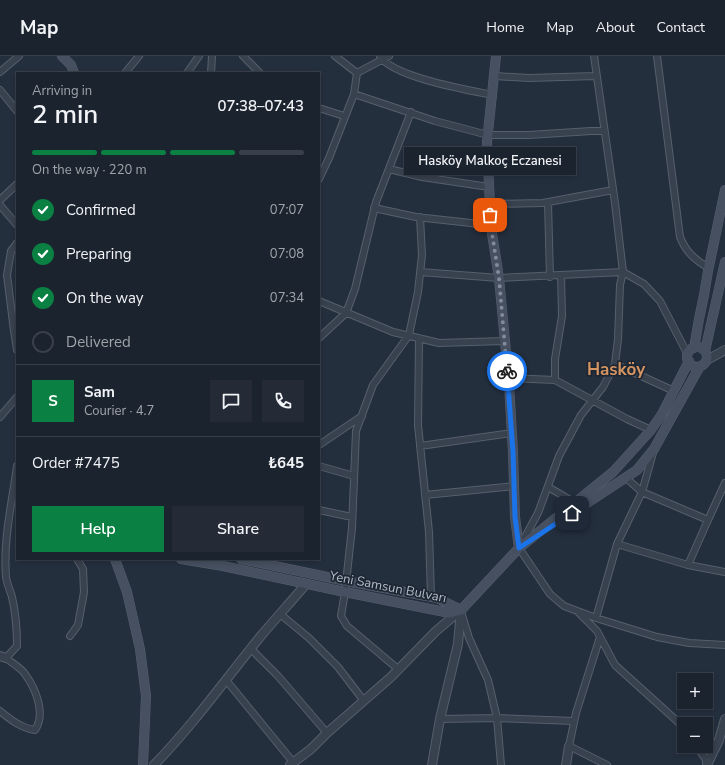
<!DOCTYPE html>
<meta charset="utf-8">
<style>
body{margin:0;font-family:"Nunito Sans",sans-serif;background:#242b36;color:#f1f3f6;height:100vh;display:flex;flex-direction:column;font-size:15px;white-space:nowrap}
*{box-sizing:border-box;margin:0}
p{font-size:13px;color:#a0a4aa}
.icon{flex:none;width:22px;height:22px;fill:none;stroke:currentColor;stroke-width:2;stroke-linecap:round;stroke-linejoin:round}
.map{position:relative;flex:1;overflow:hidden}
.drawer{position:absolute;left:16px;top:16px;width:304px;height:488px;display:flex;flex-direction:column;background:#1b232e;border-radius:0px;box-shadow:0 2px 6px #0003,0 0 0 1px #39404a}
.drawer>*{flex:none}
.fabs{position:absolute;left:677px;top:617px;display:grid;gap:8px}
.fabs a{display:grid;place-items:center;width:36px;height:36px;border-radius:0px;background:#1b232e;box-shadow:0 2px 6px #0003,0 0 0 1px #39404a;font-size:20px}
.pin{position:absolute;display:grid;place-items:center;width:34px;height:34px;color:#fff;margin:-17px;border-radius:8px;box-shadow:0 2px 6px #0006}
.courier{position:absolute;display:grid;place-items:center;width:40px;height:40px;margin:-20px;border:3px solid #1a73e8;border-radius:50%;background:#fff;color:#222;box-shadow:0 1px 5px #0007}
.bubble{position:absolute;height:28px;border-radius:0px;background:#1b232e;box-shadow:0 2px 6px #0003,0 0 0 1px #39404a;font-size:13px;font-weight:600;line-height:28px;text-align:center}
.overview em{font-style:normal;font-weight:600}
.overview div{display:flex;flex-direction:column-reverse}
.overview{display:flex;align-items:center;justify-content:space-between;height:68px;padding:0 16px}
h1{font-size:26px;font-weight:600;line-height:30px}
.bar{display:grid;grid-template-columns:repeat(4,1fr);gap:6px 4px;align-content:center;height:48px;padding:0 16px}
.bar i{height:5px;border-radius:3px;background:#39404a}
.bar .on{background:#0b8043}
.bar p{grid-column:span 4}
.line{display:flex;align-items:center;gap:10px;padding:0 16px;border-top:1px solid #39404a}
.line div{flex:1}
.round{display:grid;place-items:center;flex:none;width:42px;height:42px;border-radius:0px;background:#242b36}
ol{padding:0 16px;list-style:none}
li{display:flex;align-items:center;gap:12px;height:44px}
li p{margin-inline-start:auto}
li .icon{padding:4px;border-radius:50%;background:#0b8043;color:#fff;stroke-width:4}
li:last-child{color:#a0a4aa}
li i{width:22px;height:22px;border:2px solid #39404a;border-radius:50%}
.action{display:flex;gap:8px;margin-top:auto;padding:8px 16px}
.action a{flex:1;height:46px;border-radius:0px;background:#0b8043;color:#fff;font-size:16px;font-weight:600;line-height:46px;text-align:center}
.action a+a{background:#242b36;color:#f1f3f6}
header{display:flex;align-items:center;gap:24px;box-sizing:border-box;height:56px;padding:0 20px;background:#1b232e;border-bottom:1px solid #39404a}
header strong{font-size:19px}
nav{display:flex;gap:22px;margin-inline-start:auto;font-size:14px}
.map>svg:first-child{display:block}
</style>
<header>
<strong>Map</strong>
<nav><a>Home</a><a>Map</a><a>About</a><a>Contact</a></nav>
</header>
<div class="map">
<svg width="725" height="709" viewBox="0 0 725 709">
<rect width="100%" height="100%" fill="#242f3e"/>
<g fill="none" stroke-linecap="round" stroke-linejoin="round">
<defs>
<path id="minor" d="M243,0L260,17
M335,0L357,17L389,0
M380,0C392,21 468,34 493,39
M594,0L615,147L623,216L620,229L618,283L615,308L603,331L581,359L559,400L538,457L519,492L550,538L564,550L596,562L657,581L689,587L725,589
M657,0L680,181C686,196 695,204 709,212
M0,16L19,0
M125,17L139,0
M187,17L199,0
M211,17L212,0
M495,20L529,22L596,20
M0,34L17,55
M354,38L435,65L488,79H529L591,75H604
M319,52L344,60
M389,113L422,121L489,131
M319,123L329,102L354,38L357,17
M0,144L17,128
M548,146L550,221
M490,148L543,147L613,134
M0,149L17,169
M374,152L416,161L471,167L491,171
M420,216L499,222L623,216L644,228L660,245L688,299
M319,245L393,276L439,287L504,285
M17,274L14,275L17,294
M14,275L7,219L11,195L17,187
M319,282L346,257L355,233L376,146L411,56
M419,282L418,369L429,476L431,541
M615,308L674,335
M508,322L555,324L627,363L651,374
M555,324V303L562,260L561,220
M0,361L17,341
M319,389L362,360
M420,390L512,377
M319,410L354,420
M626,422L642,436L708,464L688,509L725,516
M548,431L574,446
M425,439L514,430
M319,454L352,461
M708,464L725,427
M617,488L688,509
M579,557L597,575L615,609L677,665L684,674
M280,558L309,582L338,611L364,645
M462,559L469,582L488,624L497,662L501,709
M596,562L617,488L642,436L653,397
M70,580L78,569L84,536L83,513L77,503
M600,581L576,657L569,690L607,709
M251,593L278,620L327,677
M398,613L347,570L341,560L345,536L352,472L356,375L373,329L409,279L418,236L422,199L420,161
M226,624L293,706
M0,655C11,664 21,672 35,674C46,658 36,633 25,618C21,612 12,607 6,602L17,590C17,574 16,558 12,541C10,534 7,528 6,521C3,483 12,447 17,410
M440,663L497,662L574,665
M696,690L705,702L707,709"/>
<path id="tertiary" d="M707,304L725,294
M0,600L6,602
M154,709C193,669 225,624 260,581C275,563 291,546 306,528
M290,709L311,693L327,677L391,621L436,575L461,554
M432,709L440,663L458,588L461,554
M566,709L569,690
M707,709L719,684L725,663"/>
<path id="secondary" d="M62,0L71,9L74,17
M496,0L487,86L491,171L499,222L509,328L513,396L515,461L519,492
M687 301a10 10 0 1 1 20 0a10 10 0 1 1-20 0Z
M694,292L699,263L704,239L708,215L725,134
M705,295L725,206
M560,465L637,414L654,393L700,310
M115,503L127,536L140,593L146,640L143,709
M181,503L223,510L345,536L450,557L461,554
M241,503L346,525L437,542L461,554
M461,554L519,492L613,416L651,374L662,358L689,305"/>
</defs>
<use href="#minor" stroke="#565f6c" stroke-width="8"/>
<use href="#tertiary" stroke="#565f6c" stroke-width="10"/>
<use href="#secondary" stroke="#565f6c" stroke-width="10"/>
<use href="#minor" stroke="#38414e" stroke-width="6"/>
<use href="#tertiary" stroke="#38414e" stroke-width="8"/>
<use href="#secondary" stroke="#465061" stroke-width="9"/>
</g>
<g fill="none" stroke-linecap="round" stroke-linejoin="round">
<path stroke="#828b98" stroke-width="4" stroke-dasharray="0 7.2" d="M490,159L491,171L499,222L507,315"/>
<path stroke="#1a73e8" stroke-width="5" d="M507,315L513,396L515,461L519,492L572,457"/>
</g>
<g text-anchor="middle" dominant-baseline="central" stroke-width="3.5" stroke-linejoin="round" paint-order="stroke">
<g font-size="13" fill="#b4bcc9" stroke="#1d2633">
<text transform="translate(388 531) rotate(11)">Yeni Samsun Bulvarı</text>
</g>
<g font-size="17" font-weight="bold" fill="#d59563" stroke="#1d2633">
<text x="616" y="313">Hasköy</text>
</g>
</g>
</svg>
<div class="fabs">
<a>+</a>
<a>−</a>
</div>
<div class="pin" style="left:490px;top:159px;background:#ea580c"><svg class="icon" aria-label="bag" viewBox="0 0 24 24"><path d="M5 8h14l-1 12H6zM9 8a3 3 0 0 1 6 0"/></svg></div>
<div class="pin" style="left:572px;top:457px;background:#1f2937"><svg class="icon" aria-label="home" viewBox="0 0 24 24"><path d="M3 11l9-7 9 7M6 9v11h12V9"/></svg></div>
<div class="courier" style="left:507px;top:315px"><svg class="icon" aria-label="bike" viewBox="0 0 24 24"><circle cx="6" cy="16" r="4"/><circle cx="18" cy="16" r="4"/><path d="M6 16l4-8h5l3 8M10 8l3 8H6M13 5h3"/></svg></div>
<div class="bubble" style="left:404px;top:91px;width:172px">Hasköy Malkoç Eczanesi</div>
<section class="drawer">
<div class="overview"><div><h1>2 min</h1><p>Arriving in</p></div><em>07:38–07:43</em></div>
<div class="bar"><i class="on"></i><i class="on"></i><i class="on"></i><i></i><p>On the way · 220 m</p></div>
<ol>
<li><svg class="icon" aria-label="check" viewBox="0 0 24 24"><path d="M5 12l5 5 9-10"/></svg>Confirmed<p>07:07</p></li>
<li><svg class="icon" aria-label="check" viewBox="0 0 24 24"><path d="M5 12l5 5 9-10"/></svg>Preparing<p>07:08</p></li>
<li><svg class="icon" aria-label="check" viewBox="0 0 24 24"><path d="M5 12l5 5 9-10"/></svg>On the way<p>07:34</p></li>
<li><i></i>Delivered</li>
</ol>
<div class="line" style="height:72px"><b class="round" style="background:#0b8043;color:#fff">S</b><div><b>Sam</b><p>Courier · 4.7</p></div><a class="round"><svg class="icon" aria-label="chat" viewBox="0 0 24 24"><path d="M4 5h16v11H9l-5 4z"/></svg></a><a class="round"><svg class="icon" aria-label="phone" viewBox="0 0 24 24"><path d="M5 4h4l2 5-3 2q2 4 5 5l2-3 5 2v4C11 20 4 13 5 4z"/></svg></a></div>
<div class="line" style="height:52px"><div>Order #7475</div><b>₺645</b></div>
<div class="action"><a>Help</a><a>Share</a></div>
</section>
</div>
